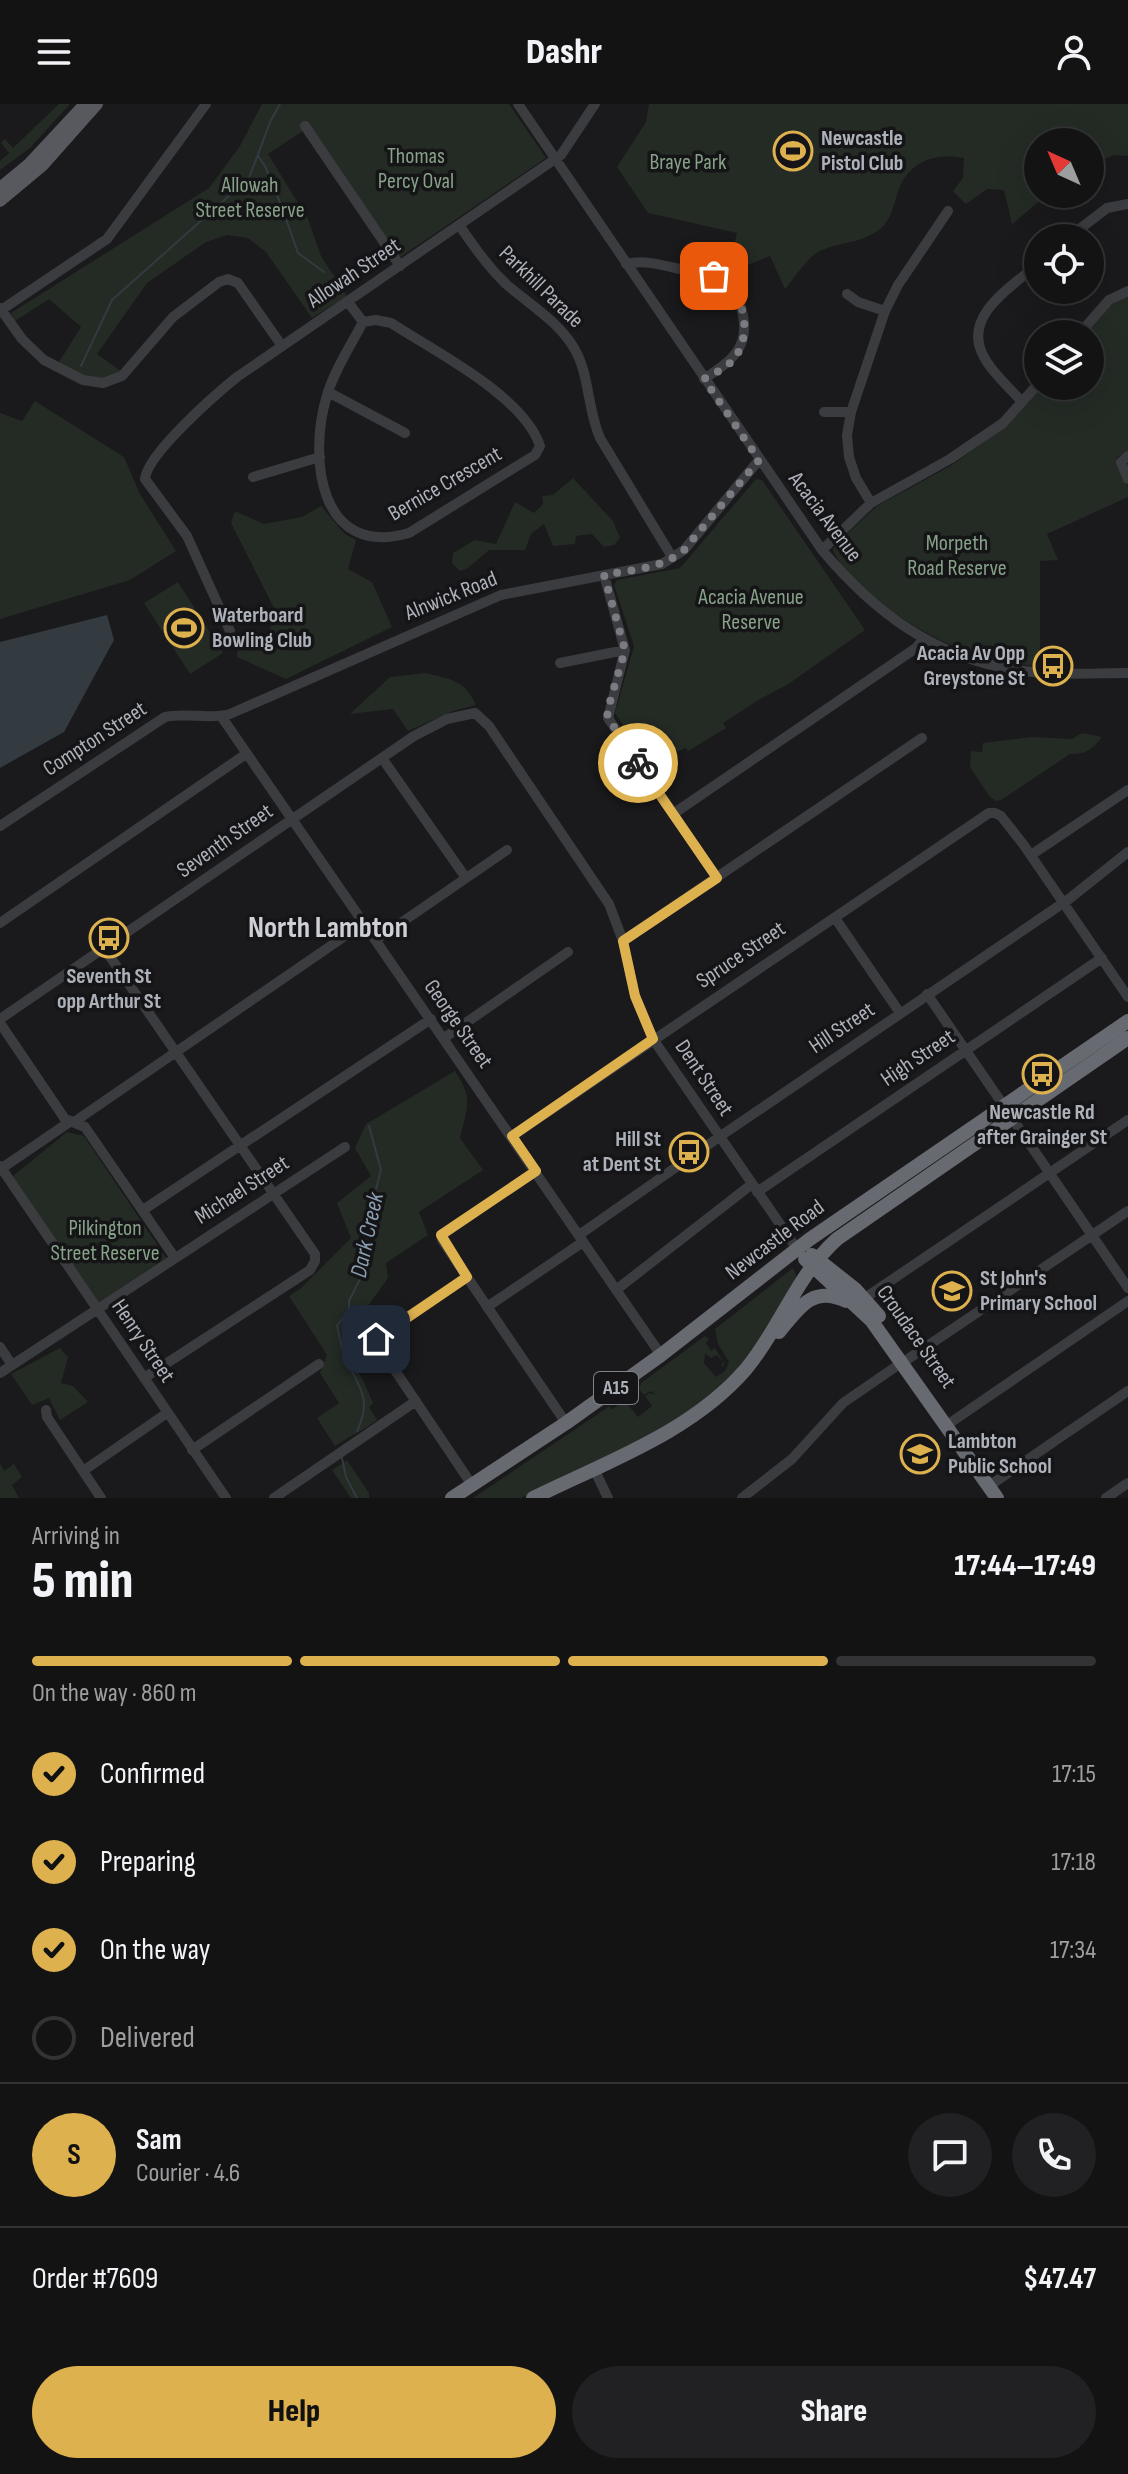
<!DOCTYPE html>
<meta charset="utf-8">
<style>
body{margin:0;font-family:"Sofia Sans Condensed",sans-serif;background:#212022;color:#f1f3f6;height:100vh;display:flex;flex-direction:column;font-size:30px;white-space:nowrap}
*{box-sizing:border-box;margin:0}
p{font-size:26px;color:#9d9ea0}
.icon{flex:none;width:44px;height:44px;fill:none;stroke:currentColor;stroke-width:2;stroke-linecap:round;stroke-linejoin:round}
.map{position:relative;height:1394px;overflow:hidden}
.side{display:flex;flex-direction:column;background:#141314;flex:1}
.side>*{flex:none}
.needle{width:52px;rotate:316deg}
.fabs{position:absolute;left:1024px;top:24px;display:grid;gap:16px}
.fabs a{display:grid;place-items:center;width:80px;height:80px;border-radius:50%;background:#141314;box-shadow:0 8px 32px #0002,0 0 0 2px #333234;font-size:40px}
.pin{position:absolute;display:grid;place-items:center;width:68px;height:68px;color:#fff;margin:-34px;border-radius:16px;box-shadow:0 4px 12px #0006}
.courier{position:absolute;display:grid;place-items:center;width:80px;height:80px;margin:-40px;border:6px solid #deb14f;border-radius:50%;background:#fff;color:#222;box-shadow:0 2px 10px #0007}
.summary em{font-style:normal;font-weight:800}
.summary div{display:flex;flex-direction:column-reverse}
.summary{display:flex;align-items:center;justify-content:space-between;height:136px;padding:0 32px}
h1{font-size:52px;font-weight:800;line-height:60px}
.bar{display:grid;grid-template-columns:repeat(4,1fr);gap:12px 8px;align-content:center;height:96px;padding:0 32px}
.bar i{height:10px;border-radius:6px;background:#333234}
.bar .active{background:#deb14f}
.bar p{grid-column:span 4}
.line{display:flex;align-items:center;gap:20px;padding:0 32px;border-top:2px solid #333234}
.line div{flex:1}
.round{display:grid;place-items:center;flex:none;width:84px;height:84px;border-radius:42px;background:#212022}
ol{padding:0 32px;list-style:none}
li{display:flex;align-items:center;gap:24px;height:88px}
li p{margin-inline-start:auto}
li .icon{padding:8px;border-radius:50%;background:#deb14f;color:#111;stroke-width:4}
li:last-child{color:#9d9ea0}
li i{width:44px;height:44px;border:4px solid #333234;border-radius:50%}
.action{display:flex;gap:16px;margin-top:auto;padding:16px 32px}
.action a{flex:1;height:92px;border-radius:48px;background:#deb14f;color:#111;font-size:32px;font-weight:800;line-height:92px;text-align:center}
.action a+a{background:#212022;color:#f1f3f6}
header{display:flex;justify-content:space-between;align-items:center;height:104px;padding:0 32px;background:#141314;font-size:36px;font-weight:800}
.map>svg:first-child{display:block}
</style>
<header><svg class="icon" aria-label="menu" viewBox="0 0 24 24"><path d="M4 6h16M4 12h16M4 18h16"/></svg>Dashr<svg class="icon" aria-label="person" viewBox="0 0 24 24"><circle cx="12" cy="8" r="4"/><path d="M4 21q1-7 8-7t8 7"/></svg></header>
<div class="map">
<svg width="1128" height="1394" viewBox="0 0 1128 1394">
<rect width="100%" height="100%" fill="#1a191b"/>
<path fill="#242b25" d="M59,0H70L30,44L0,66V57L9,49L1,39L5,35L13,44Z
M262,0H509L546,54L399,154L309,23L268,50L308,115L321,152L347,192L312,214L266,148L248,134L227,131L206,138L147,179L97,250L121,267C93,285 84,274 57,261L81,223L49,195L15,217L11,209L209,84L240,42Z
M649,0H1128V52L1114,51L1090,61V38H1038V90H1048L1012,120L1004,86L987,85L966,100L953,87L963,74L964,54C938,49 914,55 901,80C895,92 894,109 885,120C868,140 839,137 818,148C806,155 794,175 785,185L770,152L738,165L730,163L737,129L648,109L617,63L646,18Z
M1128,191V347L1116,354L1128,383V393L1047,430L1058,456L1040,457V562C977,559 921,532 873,492C859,480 840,464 833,446L836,440L877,402L952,361L1002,325L1041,282H1090V230H1083C1097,214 1108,200 1128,191Z
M35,297L124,353L140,390L176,447L130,476L0,515V309L22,317Z
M573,374L613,417L620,434L614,441L604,443L592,430L576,432L575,440L553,442L544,420L531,430L525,446H489L468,464L460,467L452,459L453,449L475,436L496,440L515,398L534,409L543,400L542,392L553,391Z
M756,375L762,376L865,526L787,581L760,595L723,619L726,624L688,647L686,644L648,660L615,609L634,542L614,481L617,476L680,464Z
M321,402L345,430L356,436L348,465L372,478L392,523L286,575L237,553L238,541L255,546L278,512L231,419L235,407L264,420L302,413Z
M178,478L223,549L190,570L144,499Z
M426,569C451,576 464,575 476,601L453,607L408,627L393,605L350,610L390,573Z
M1082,629L1102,633C1093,645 1085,651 1070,650L1001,696L996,697L990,693L970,663L971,647L982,648L983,639L1031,633L1072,635Z
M455,967C474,996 467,1003 460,1034L483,1066L419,1108L428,1131L386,1159L388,1174L363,1209L371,1231L346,1248L362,1274L373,1299L369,1303L377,1316C363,1327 349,1332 335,1342L317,1314L339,1299L320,1269L327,1251L289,1192L300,1185L351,1134L337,1099L371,1072L355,1044L366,1020Z
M67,1028L84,1032L166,1154L96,1200L13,1072Z
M793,1164L797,1173L769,1223L738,1264L706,1296L652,1330L521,1394H473L610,1302L611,1306L620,1300L618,1296L633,1286L636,1288L625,1297L638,1313L652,1302L645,1292L650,1289L656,1291L651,1287L644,1291L639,1285L641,1279L705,1232L709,1235L706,1239L711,1247L715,1244L724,1259L723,1263L721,1261L723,1258L717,1251L711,1254L705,1249L704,1259L716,1273L725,1267L729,1258L718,1240L715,1225Z
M60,1244L68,1253L61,1279L73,1282L88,1298L60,1316L49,1294L32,1301L11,1270Z
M347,1356L369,1389V1394H351L332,1366Z
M0,1359L4,1367L14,1360L22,1373L12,1381L19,1394H0Z"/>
<path fill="#333a40" d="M107,511L114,536L64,628L0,664V538Z"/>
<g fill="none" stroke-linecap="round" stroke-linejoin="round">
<path stroke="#333a40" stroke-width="2" d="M258,52L265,62L281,101L298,149L324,168
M81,262L112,196L249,74L271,16L280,0
M357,1327C371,1298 362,1286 348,1260C342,1249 340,1234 337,1222L349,1205V1197L361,1173L369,1111L381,1066L369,1022
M342,1354L346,1373L357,1394"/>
<path stroke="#3b3c40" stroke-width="10" d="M518,0L822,446C874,508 935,554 1017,566C1053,572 1091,569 1128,569
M305,22L400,162
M459,121C474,142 487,162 506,180C529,200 559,218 574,244C590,271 587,305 600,334L669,448
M1068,134L1107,104L1128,100
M626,160C643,156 658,160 675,164C690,167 710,168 723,175C732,180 737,191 740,200C753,240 735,255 704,275
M847,190L858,198L885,207
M348,198L363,218L376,216L391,219C434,247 524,292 540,342L535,351L409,429C319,455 308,354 327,291C335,265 351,241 363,218
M0,204L22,235L44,256L83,276L103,279L122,272L173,213L219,178L228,175L238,179L282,242
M1,206L107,135L206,0
M1079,230L1109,196L1128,187
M328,288L405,329
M1022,298C1009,283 990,267 982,249C964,210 1013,182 1038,160
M824,308H851
M1128,352L1121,358L1128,375
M253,373L320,353
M871,399L856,374L849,353L847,331L851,308L885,207L898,181L948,107
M822,446L871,399L950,355L1003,319L1038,280
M604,471L625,546L608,614L717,774
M230,527L187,432L145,375C147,350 216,290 237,273L561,51L595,0
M560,559L625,546
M221,612L661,1251
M382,654L466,774
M673,710L916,544L923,535
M0,722L165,613C186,608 208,616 230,610L501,491L662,460L684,446L759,356
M1031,751L1128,686
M835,814L900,909
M0,819L246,650
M376,836L507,746
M623,837L922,634
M104,844L315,1150V1157L310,1166L144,1274
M927,890L1004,1002
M0,915L414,632L447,615L475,609L489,622L609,800L623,837L635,892L653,935L797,1145
M0,919L65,1015L85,1023L175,1154
M444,934L568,848
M1012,1014L1128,1184
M74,1018L364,819
M512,1032L989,709H995L1001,712L1023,740L1128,893
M0,1062L226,1394
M2,1064L71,1017
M536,1067L441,1131L442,1136L566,1319
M757,1088L1102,854
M143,1106L431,915
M579,1131L725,1029L1069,795L1128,748
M467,1173L379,1232L376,1238L472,1381
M616,1186L752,1080
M865,1194L1128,1016
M487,1203L583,1138
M0,1243L12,1261
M908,1255L1128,1107
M0,1269L345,1043
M46,1306L47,1313L101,1394
M947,1321L1128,1197
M192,1346L319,1260
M594,1365L608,1394
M83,1367L167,1309
M989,1382L1128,1287
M274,1394L416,1297
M742,1394L792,1355L843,1299L901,1259
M1106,1394L1128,1379"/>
<path stroke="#57595f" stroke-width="12" d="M0,84L28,61L85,0
M0,97L42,62L97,0"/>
<path stroke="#676a70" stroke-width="14" d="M812,1151L855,1185L879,1212
M805,1155L871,1216L997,1394
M779,1228C799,1204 812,1181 846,1197
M452,1394L566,1319L661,1251L810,1135L1128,917
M533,1394C606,1358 692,1328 746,1265C781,1223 796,1172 837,1135L1128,934"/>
</g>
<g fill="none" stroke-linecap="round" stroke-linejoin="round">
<path stroke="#7a7c82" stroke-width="8" stroke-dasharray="0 14.4" d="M638,659L608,614L607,608L625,546L604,471C631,466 662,465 684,446L759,356L704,275C713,270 724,265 731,258C755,234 745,183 714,172"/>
<path stroke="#deb14f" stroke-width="10" d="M376,1235L467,1173L441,1131L536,1067L512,1032L653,935L635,892L623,837L717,774L638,659"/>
</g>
<defs>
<symbol id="stadium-ring" viewBox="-11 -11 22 22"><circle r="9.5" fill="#151416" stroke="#deb14f" stroke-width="1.5"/><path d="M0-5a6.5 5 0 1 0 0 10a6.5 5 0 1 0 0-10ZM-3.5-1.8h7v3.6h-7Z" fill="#deb14f"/></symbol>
<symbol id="bus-ring" viewBox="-11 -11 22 22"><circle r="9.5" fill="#151416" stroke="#deb14f" stroke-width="1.5"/><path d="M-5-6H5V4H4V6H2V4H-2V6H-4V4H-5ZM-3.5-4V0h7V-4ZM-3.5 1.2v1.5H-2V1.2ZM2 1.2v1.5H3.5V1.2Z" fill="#deb14f"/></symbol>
<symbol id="school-ring" viewBox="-11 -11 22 22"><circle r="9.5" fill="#151416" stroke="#deb14f" stroke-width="1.5"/><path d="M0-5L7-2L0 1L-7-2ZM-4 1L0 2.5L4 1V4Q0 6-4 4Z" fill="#deb14f"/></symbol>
</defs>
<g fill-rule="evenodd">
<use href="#stadium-ring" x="771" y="25" width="44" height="44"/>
<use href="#stadium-ring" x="162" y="502" width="44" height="44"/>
<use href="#bus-ring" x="1031" y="540" width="44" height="44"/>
<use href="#bus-ring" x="87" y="812" width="44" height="44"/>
<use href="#bus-ring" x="1020" y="948" width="44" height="44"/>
<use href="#bus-ring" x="667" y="1026" width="44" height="44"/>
<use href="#school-ring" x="930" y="1165" width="44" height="44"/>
<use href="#school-ring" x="898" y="1328" width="44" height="44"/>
</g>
<g text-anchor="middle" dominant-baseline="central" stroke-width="7" stroke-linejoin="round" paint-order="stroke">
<rect fill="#151416" stroke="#7f8288" stroke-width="2" x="594" y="1268" width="44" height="32" rx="6"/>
<g font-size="20" font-weight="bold" fill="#adb1b9">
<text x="616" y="1284">A15</text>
</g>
<g font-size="22" font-weight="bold" fill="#adb1b9" stroke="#151416" text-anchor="start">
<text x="821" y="34">Newcastle<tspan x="821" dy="25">Pistol Club</tspan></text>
<text x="212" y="511">Waterboard<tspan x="212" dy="25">Bowling Club</tspan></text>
<text x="1025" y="549" text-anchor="end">Acacia Av Opp<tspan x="1025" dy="25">Greystone St</tspan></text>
<text x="109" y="872" text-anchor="middle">Seventh St<tspan x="109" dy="25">opp Arthur St</tspan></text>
<text x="1042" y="1008" text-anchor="middle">Newcastle Rd<tspan x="1042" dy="25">after Grainger St</tspan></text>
<text x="661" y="1035" text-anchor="end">Hill St<tspan x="661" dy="25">at Dent St</tspan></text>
<text x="980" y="1174">St John's<tspan x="980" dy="25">Primary School</tspan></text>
<text x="948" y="1337">Lambton<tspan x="948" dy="25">Public School</tspan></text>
</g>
<g font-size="22" fill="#87a289" stroke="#151416">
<text x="416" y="52">Thomas<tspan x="416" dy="25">Percy Oval</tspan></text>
<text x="688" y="58">Braye Park</text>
<text x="250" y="81">Allowah<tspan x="250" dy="25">Street Reserve</tspan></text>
<text x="957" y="439">Morpeth<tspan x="957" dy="25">Road Reserve</tspan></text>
<text x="751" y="493">Acacia Avenue<tspan x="751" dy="25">Reserve</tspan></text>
<text x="105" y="1124">Pilkington<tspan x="105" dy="25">Street Reserve</tspan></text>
</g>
<g font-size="22" fill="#adb1b9" stroke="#151416">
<text transform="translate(354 169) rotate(-34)">Allowah Street</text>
<text transform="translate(541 183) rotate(44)">Parkhill Parade</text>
<text transform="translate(445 380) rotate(-30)">Bernice Crescent</text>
<text transform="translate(825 413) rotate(53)">Acacia Avenue</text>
<text transform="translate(451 492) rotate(-22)">Alnwick Road</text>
<text transform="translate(95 635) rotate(-33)">Compton Street</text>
<text transform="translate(225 737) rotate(-35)">Seventh Street</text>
<text transform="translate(741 851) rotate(-34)">Spruce Street</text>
<text transform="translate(458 920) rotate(55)">George Street</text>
<text transform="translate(842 924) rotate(-34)">Hill Street</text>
<text transform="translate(918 954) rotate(-34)">High Street</text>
<text transform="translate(704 974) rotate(56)">Dent Street</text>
<text transform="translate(242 1086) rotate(-33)">Michael Street</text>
<text transform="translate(775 1136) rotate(-37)">Newcastle Road</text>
<text transform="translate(916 1233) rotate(55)">Croudace Street</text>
<text transform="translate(143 1237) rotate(56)">Henry Street</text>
</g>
<g font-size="24" font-style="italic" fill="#899db0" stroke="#151416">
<text transform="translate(367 1131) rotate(-78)">Dark Creek</text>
</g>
<g font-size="30" font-weight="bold" fill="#ced0d6" stroke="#151416">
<text x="328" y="824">North Lambton</text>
</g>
</g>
</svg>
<div class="fabs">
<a><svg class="needle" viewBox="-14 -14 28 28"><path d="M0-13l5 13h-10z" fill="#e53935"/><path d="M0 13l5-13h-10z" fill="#9d9ea0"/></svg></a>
<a><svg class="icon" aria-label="locate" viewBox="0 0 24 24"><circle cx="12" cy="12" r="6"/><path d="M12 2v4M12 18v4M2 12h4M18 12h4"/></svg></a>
<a><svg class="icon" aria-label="layers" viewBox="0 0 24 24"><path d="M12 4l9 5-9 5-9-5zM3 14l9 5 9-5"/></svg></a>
</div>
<div class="pin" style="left:714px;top:172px;background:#ea580c"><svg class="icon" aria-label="bag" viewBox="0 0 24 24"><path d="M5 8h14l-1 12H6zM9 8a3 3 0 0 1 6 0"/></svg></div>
<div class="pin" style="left:376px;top:1235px;background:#1f2937"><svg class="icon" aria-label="home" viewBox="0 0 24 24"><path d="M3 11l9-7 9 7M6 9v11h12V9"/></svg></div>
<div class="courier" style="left:638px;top:659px"><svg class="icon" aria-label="bike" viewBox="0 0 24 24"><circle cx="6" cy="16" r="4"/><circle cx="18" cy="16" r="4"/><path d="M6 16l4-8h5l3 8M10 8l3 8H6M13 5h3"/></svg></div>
</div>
<section class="side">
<div class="summary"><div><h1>5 min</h1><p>Arriving in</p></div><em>17:44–17:49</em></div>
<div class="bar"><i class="active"></i><i class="active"></i><i class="active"></i><i></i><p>On the way · 860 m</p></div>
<ol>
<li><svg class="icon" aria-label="check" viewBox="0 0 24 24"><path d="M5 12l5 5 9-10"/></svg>Confirmed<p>17:15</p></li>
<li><svg class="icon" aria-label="check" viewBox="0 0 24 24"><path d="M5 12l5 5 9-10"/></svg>Preparing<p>17:18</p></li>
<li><svg class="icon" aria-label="check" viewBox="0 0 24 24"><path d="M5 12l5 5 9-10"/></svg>On the way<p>17:34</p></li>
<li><i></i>Delivered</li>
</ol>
<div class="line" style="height:144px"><b class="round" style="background:#deb14f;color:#111">S</b><div><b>Sam</b><p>Courier · 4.6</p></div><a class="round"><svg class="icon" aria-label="chat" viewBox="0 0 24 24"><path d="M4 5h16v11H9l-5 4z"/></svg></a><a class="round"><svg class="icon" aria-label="phone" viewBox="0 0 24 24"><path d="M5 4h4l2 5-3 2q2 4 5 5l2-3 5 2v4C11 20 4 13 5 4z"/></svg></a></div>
<div class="line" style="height:104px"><div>Order #7609</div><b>$47.47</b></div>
<div class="action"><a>Help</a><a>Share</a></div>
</section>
